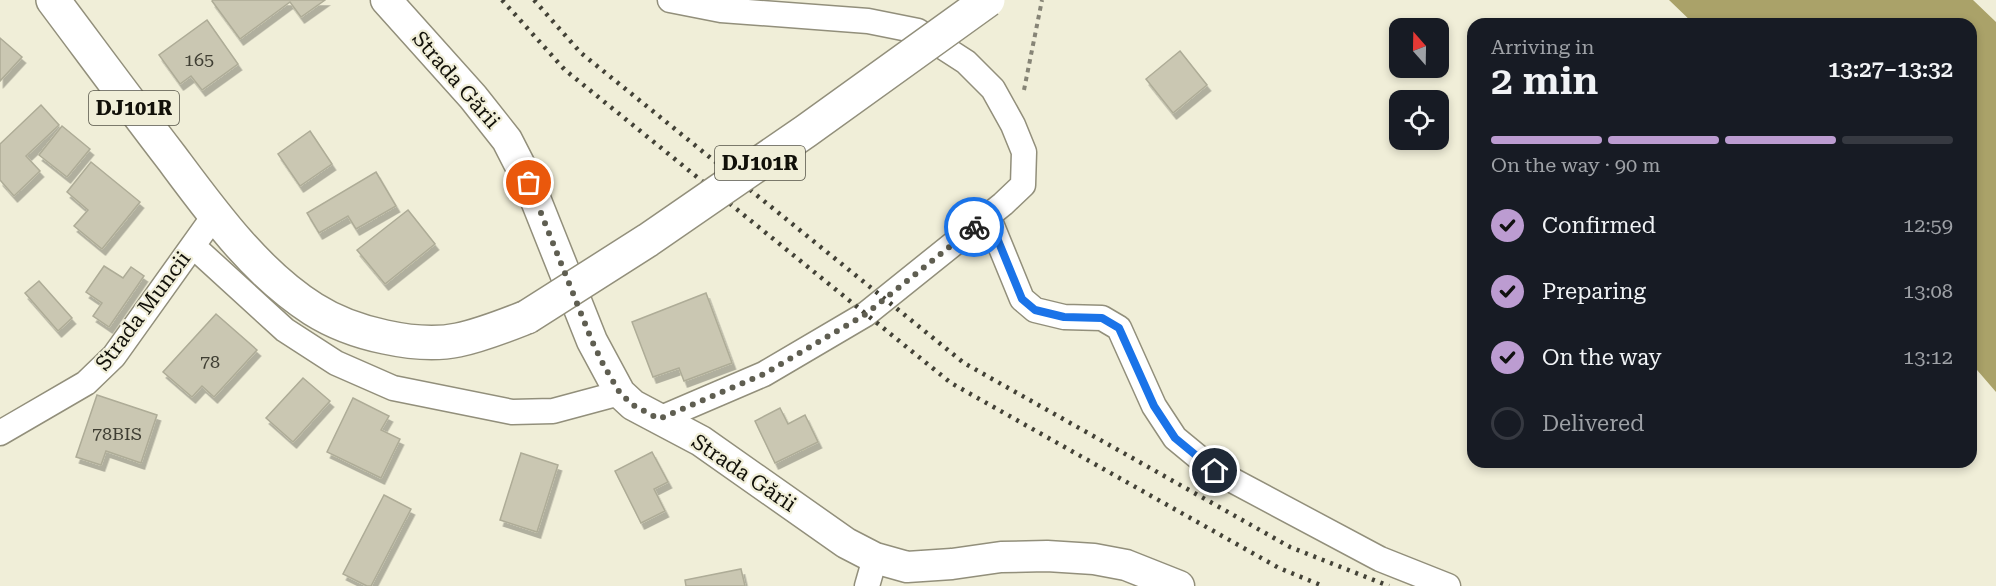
<!DOCTYPE html>
<meta charset="utf-8">
<style>
body{margin:0;font-family:"Roboto Serif",serif;background:#242831;color:#f1f3f6;height:100vh;display:flex;flex-direction:column;font-size:22px;white-space:nowrap}
*{box-sizing:border-box;margin:0}
p{font-size:20px;color:#9ea1a6}
.icon{flex:none;width:33px;height:33px;fill:none;stroke:currentColor;stroke-width:2;stroke-linecap:round;stroke-linejoin:round}
.map{position:relative;flex:1;overflow:hidden}
.sheet{position:absolute;left:1467px;top:18px;width:510px;height:450px;display:flex;flex-direction:column;background:#171b24;border-radius:18px;box-shadow:0 3px 9px #0003}
.sheet>*{flex:none}
.needle{width:39px;rotate:340deg}
.fabs{position:absolute;left:1389px;top:18px;display:grid;gap:12px}
.fabs a{display:grid;place-items:center;width:60px;height:60px;border-radius:12px;background:#171b24;box-shadow:0 3px 9px #0003;font-size:30px}
.pin{position:absolute;display:grid;place-items:center;width:51px;height:51px;color:#fff;margin:-26px;border:3px solid #fff;border-radius:50%;box-shadow:0 2px 6px #0007}
.courier{position:absolute;display:grid;place-items:center;width:60px;height:60px;margin:-30px;border:4px solid #1a73e8;border-radius:50%;background:#fff;color:#222;box-shadow:0 2px 8px #0007}
.headline em{font-style:normal;font-weight:600}
.headline div{display:flex;flex-direction:column-reverse}
.headline{display:flex;align-items:center;justify-content:space-between;height:102px;padding:0 24px}
h1{font-size:39px;font-weight:600;line-height:45px}
.bar{display:grid;grid-template-columns:repeat(4,1fr);gap:9px 6px;align-content:center;height:72px;padding:0 24px}
.bar i{height:8px;border-radius:4px;background:#363941}
.bar .active{background:#bc9cd1}
.bar p{grid-column:span 4}
ol{padding:0 24px;list-style:none}
li{display:flex;align-items:center;gap:18px;height:66px}
li p{margin-inline-start:auto}
li .icon{padding:6px;border-radius:50%;background:#bc9cd1;color:#111;stroke-width:4}
li:last-child{color:#9ea1a6}
li i{width:33px;height:33px;border:3px solid #363941;border-radius:50%}
.map>svg:first-child{display:block}
</style>
<div class="map">
<svg width="1996" height="586" viewBox="0 0 1996 586">
<defs>
<filter id="shadow"><feDropShadow dx="3.5" dy="6" stdDeviation="0" flood-color="#0004"/></filter>
</defs>
<rect width="100%" height="100%" fill="#f0eed8"/>
<path fill="#aaa269" d="M1669,0H1973L1996,22V392L1971,363V24H1694Z"/>
<path fill="#cac7b2" stroke="#aeac97" stroke-width="1.5" filter="url(#shadow)" d="M213,0H325L301,17L290,2L240,39L212,1Z
M207,20L238,64L202,90L191,76L180,84L159,55Z
M0,38L22,57L0,81Z
M1180,51L1207,85L1173,113L1146,79Z
M41,105L59,125L26,156L40,171L14,196L0,180V144Z
M62,126L90,149L67,177L39,155Z
M310,131L332,164L300,186L278,154Z
M91,162L140,202L102,249L74,226L88,210L67,192Z
M376,172L396,206L356,229L348,216L319,233L307,213Z
M408,210L435,244L385,284L357,250Z
M104,266L123,278L131,267L144,276L109,327L93,316L102,303L86,292Z
M39,281L72,318L58,331L25,293Z
M706,293L732,363L684,381L679,368L653,377L632,322Z
M216,314L257,350L214,397L202,386L192,397L163,372Z
M303,378L330,401L293,442L266,418Z
M97,395L157,415L141,463L106,451L101,465L76,457Z
M353,398L389,416L381,430L400,439L381,478L327,452Z
M780,408L788,424L805,415L818,442L775,463L755,421Z
M652,452L668,482L654,489L665,511L641,523L615,471Z
M521,453L558,465L537,532L500,520Z
M384,495L411,509L371,586H367L343,574Z
M741,569L745,586H686L685,580Z"/>
<g fill="none" stroke-linecap="round" stroke-linejoin="round">
<defs>
<path id="minor" d="M988,216L1022,299L1035,310L1064,317L1102,318L1119,328L1154,406L1175,438L1215,471L1380,559L1448,586
M193,246L285,330L336,363L393,388L512,412L553,411L620,393
M659,419L764,374L866,314L1003,204L1023,185L1024,152L1013,125L993,89L966,62L918,31L868,21L721,10L670,0
M0,433L86,383L114,356L214,216
M867,586L875,558"/>
<path id="tertiary" d="M386,0L473,97L507,140L529,183L592,341L620,393L633,405L701,441L846,543L875,558L907,567L952,564L1001,557L1047,556L1094,559L1126,565L1179,586"/>
<path id="primary" d="M53,0C92,52 131,105 171,157C212,212 255,272 313,309C335,323 361,332 385,337C408,342 434,345 458,340C482,335 504,326 527,317"/>
</defs>
<use href="#minor" stroke="#928f7b" stroke-width="27"/>
<use href="#tertiary" stroke="#928f7b" stroke-width="33"/>
<use href="#primary" stroke="#928f7b" stroke-width="36"/>
<path stroke="#868476" stroke-width="4" stroke-dasharray="4.5 4.5" stroke-linecap="butt" d="M1024,90L1042,0"/>
<use href="#minor" stroke="#fff" stroke-width="24"/>
<use href="#tertiary" stroke="#fff" stroke-width="30"/>
<use href="#primary" stroke="#fff" stroke-width="33"/>
<path stroke="#434237" stroke-width="4.5" stroke-dasharray="3 6" stroke-linecap="butt" d="M502,0L565,70L951,383L1279,568L1323,586
M534,0L581,53L964,363L1290,547L1389,586"/>
<defs>
<path id="primary-bridge" d="M527,317L648,240L806,131L988,0"/>
</defs>
<use href="#primary-bridge" stroke="#928f7b" stroke-width="36" stroke-linecap="butt"/>
<use href="#primary-bridge" stroke="#fff" stroke-width="33"/>
</g>
<g fill="none" stroke-linecap="round" stroke-linejoin="round">
<path stroke="#5f5e51" stroke-width="6" stroke-dasharray="0 10.8" d="M529,183L592,341L604,366L620,393L633,405L659,419L764,374L866,314L974,227"/>
<path stroke="#1a73e8" stroke-width="8" d="M974,227L988,216L1022,299L1035,310L1064,317L1102,318L1119,328L1154,406L1175,438L1215,471"/>
</g>
<g text-anchor="middle" dominant-baseline="central" stroke-width="4.5" stroke-linejoin="round" paint-order="stroke">
<g font-size="18" fill="#3f3e33">
<text x="199" y="59">165</text>
<text x="210" y="361">78</text>
<text x="117" y="433">78BIS</text>
</g>
<g fill="#f0eed8" stroke="#545347" stroke-width="1.5">
<rect x="89" y="91" width="90" height="34" rx="4.5"/>
<rect x="715" y="146" width="90" height="34" rx="4.5"/>
</g>
<g font-size="20" font-weight="bold" fill="#111009">
<text x="134" y="108">DJ101R</text>
<text x="760" y="163">DJ101R</text>
</g>
<g font-size="21" fill="#111009" stroke="#f0eed8">
<text transform="translate(456 80) rotate(49)">Strada Gării</text>
<text transform="translate(143 311) rotate(-53)">Strada Muncii</text>
<text transform="translate(744 473) rotate(34)">Strada Gării</text>
</g>
</g>
</svg>
<div class="fabs">
<a><svg class="needle" viewBox="-14 -14 28 28"><path d="M0-13l5 13h-10z" fill="#e53935"/><path d="M0 13l5-13h-10z" fill="#9ea1a6"/></svg></a>
<a><svg class="icon" aria-label="locate" viewBox="0 0 24 24"><circle cx="12" cy="12" r="6"/><path d="M12 2v4M12 18v4M2 12h4M18 12h4"/></svg></a>
</div>
<div class="pin" style="left:529px;top:183px;background:#ea580c"><svg class="icon" aria-label="bag" viewBox="0 0 24 24"><path d="M5 8h14l-1 12H6zM9 8a3 3 0 0 1 6 0"/></svg></div>
<div class="pin" style="left:1215px;top:471px;background:#1f2937"><svg class="icon" aria-label="home" viewBox="0 0 24 24"><path d="M3 11l9-7 9 7M6 9v11h12V9"/></svg></div>
<div class="courier" style="left:974px;top:227px"><svg class="icon" aria-label="bike" viewBox="0 0 24 24"><circle cx="6" cy="16" r="4"/><circle cx="18" cy="16" r="4"/><path d="M6 16l4-8h5l3 8M10 8l3 8H6M13 5h3"/></svg></div>
<section class="sheet">
<div class="headline"><div><h1>2 min</h1><p>Arriving in</p></div><em>13:27–13:32</em></div>
<div class="bar"><i class="active"></i><i class="active"></i><i class="active"></i><i></i><p>On the way · 90 m</p></div>
<ol>
<li><svg class="icon" aria-label="check" viewBox="0 0 24 24"><path d="M5 12l5 5 9-10"/></svg>Confirmed<p>12:59</p></li>
<li><svg class="icon" aria-label="check" viewBox="0 0 24 24"><path d="M5 12l5 5 9-10"/></svg>Preparing<p>13:08</p></li>
<li><svg class="icon" aria-label="check" viewBox="0 0 24 24"><path d="M5 12l5 5 9-10"/></svg>On the way<p>13:12</p></li>
<li><i></i>Delivered</li>
</ol>
</section>
</div>
